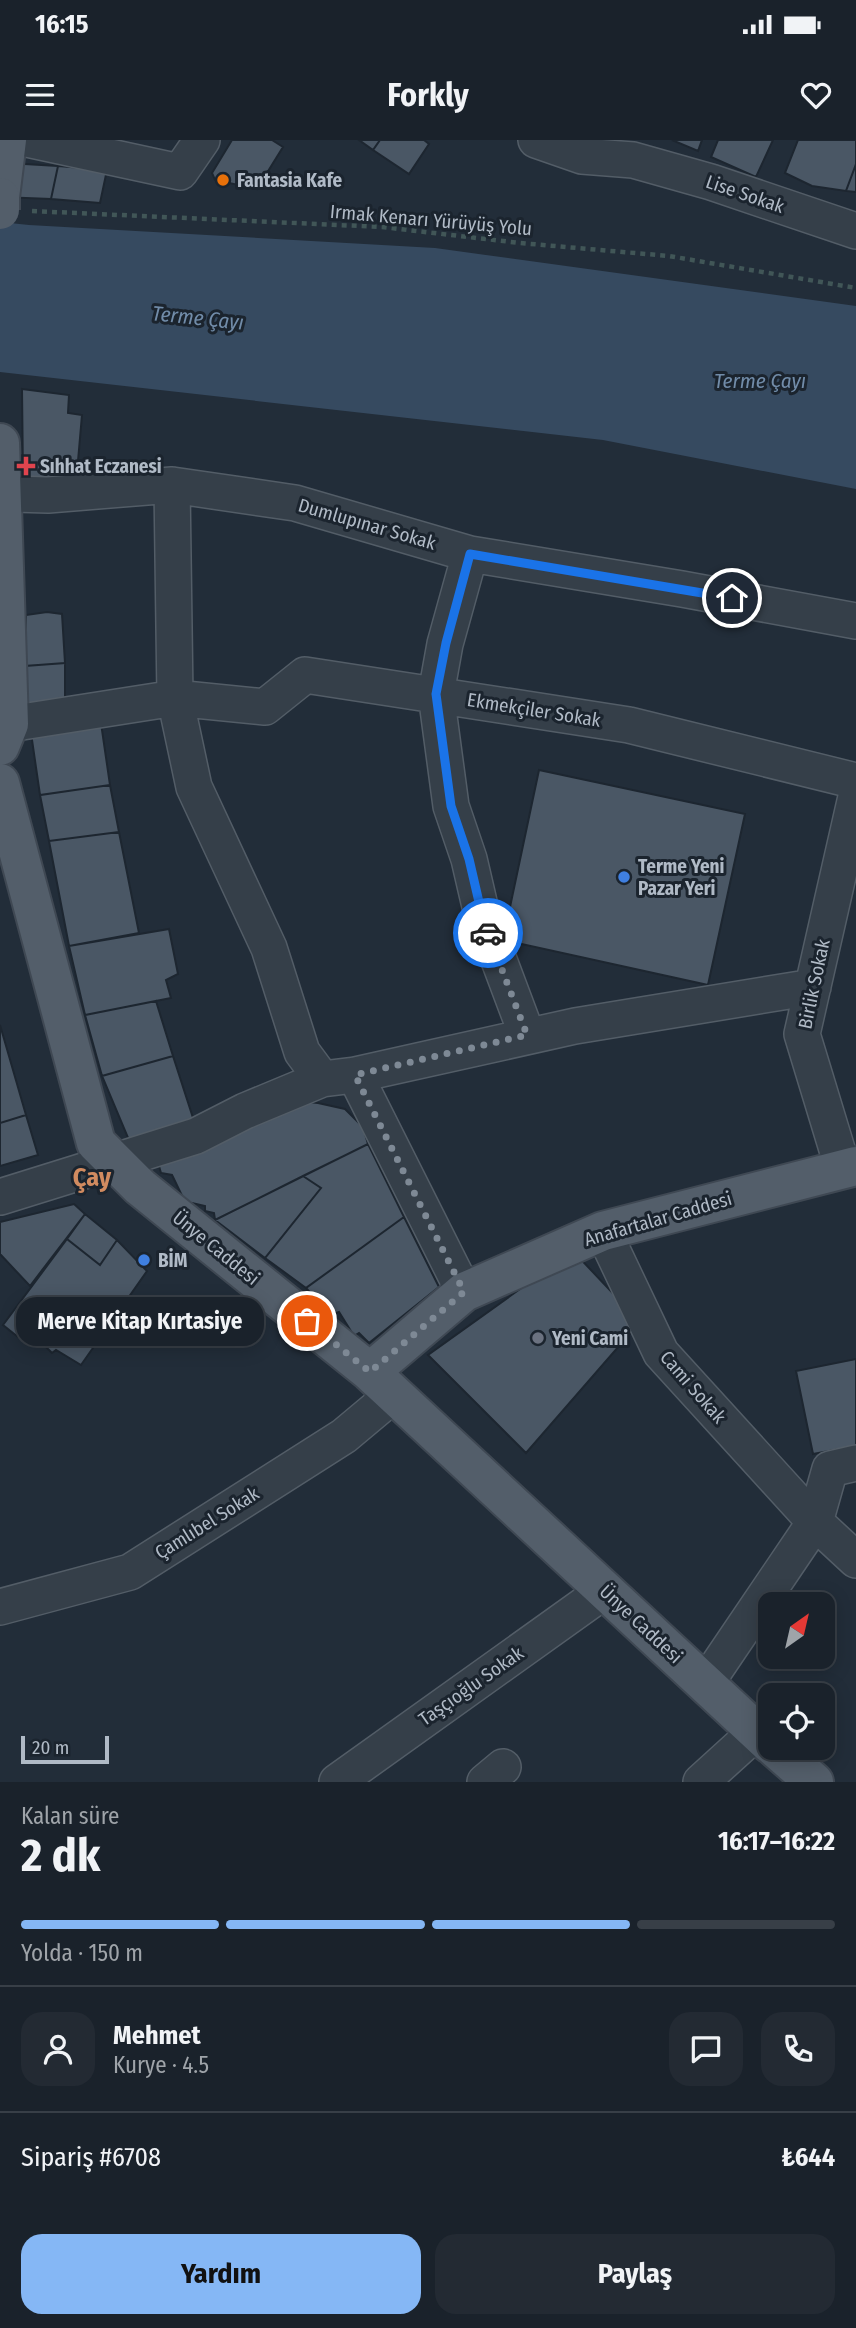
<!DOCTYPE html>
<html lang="tr">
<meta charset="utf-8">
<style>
body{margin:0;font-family:"Fira Sans Condensed",sans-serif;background:#232a33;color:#f1f3f6;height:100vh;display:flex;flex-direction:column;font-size:26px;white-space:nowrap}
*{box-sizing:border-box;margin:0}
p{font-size:23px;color:#9fa4a9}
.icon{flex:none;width:38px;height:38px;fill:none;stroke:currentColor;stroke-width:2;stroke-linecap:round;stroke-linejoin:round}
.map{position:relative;height:1642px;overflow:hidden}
.side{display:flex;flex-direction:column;background:#1a222b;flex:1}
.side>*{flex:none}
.needle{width:46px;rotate:34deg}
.fabs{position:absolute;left:758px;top:1452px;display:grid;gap:14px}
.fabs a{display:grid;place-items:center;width:77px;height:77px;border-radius:14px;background:#1a222b;box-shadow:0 4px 18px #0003,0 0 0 2px #383f47;font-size:35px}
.scale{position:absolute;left:21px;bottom:18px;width:88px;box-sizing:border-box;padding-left:7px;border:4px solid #b0bac6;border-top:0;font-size:19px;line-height:24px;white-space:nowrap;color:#b0bac6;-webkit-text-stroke:5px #1b242e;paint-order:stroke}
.pin{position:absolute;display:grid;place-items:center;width:60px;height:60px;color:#fff;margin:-30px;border:4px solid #fff;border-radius:50%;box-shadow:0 2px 7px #0007}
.courier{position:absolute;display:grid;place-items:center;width:70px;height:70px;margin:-35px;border:5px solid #1a73e8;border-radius:50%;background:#fff;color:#222;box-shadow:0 2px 9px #0007}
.bubble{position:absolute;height:49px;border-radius:21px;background:#1a222b;box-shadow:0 4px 18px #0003,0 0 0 2px #383f47;font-size:23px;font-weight:700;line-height:49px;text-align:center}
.overview em{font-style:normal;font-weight:700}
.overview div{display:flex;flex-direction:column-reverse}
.overview{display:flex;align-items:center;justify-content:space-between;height:119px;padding:0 21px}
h1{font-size:46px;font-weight:700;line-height:52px}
.bar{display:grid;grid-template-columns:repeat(4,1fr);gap:10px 7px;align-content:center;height:84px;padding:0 21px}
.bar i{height:9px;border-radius:5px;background:#383f47}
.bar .selected{background:#85b7f5}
.bar p{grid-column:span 4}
.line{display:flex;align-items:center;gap:18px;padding:0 21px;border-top:2px solid #383f47}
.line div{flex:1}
.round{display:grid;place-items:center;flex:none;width:74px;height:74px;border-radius:21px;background:#232a33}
.action{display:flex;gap:14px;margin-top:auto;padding:14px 21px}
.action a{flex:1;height:80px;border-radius:21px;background:#85b7f5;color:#111;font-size:28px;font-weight:700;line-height:80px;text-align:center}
.action a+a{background:#232a33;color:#f1f3f6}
.status{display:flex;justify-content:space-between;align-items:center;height:49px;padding:0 35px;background:#1a222b;direction:ltr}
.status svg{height:19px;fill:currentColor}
header{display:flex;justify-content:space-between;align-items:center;height:91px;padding:0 21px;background:#1a222b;font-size:32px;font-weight:700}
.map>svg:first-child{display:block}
</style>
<div class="status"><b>16:15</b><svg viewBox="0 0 49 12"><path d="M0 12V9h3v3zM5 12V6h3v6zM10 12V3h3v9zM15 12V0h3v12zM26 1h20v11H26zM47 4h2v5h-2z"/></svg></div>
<header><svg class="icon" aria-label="menu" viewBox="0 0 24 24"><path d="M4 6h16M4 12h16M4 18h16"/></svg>Forkly<svg class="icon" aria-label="heart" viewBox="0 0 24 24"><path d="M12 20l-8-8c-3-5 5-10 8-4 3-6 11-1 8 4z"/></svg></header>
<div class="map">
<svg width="856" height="1642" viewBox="0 0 856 1642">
<rect width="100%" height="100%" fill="#222d39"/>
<path fill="#364a60" d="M0,82L29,85L435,108L856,166V349L603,300L0,232Z"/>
<path fill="#4a5765" stroke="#1d2630" stroke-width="2" d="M232,0H272L283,7L257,49L215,40L212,33Z
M359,0H380L373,10Z
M380,0H424L429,4L409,34L373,10Z
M672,0H702L698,11Z
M718,0H773L756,37L711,17Z
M798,0H856V24L846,51L812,46L785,33Z
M8,23L58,26L51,59L0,57Z
M856,24V52L846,51Z
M58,26L107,30L100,63L51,59Z
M22,249L69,255L68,273L82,275L76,344L23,339Z
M47,472L62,474L65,523L25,526L26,475Z
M65,523V569L27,571L25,526Z
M101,583L110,645L40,655L31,593Z
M539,630L745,674L708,845L503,800Z
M110,645L119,692L49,701L40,655Z
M119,692L139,793L69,806L49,701Z
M169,789L178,834L166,840L171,858L85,875L69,806Z
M156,861L173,916L102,936L85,875Z
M0,885L26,975L0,983Z
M173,916L194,981L131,1005L102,936Z
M298,961L318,963L345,969L363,987L368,1004L215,1080L214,1073L205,1071V1066L192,1063L186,1064L172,1035L161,1033L156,1016Z
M26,975L38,1015L0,1026V983Z
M368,1004L404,1077L306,1148L265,1118L321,1048L303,1036Z
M303,1036L321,1048L265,1118L215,1080Z
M74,1064L85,1074L30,1146L0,1114V1082Z
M85,1074L117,1100L100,1125L67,1099Z
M404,1077L439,1147L369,1203L359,1193L354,1196L339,1172L333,1174L325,1163L321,1165L306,1148Z
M67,1099L100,1125L117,1100L147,1131L81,1225L56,1210L52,1213L39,1200L35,1204L22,1194L18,1197L3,1185Z
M573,1111L640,1182L526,1313L428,1215Z
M856,1219V1306L813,1314L796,1231Z"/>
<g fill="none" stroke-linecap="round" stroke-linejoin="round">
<defs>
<path id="minor" d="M31,0L180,32L202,0
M536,0L582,16L633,20L711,42L856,91
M2,345L14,354L48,355L172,345L295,363L470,414L682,449L856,481
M172,345L175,558L194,647L269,808L302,912L322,939
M470,414L445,504L436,554L451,666L469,719L482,775L527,895
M9,584L175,558L265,567L305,535L629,585L856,641
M355,935L464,1152
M843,1029L802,894L856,657
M0,1057L196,996L245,971L322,939L355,935L575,886L813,847
M603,1091L661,1213L815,1382L856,1420
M0,1467L130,1432L344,1296L393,1255
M706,1543L815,1382L830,1329L856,1323
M337,1642L604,1451
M485,1642L503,1627
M701,1642L756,1592"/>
<path id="major" d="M0,57L7,0
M0,303L9,584L0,606
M0,643L96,1003L140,1047L370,1232L770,1604
M370,1232L464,1152L603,1091L856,1026
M775,1608L814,1642"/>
</defs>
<use href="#minor" stroke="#535d67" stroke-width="38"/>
<use href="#major" stroke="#3f4853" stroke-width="42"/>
<path stroke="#415657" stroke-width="4.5" stroke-dasharray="5 5" stroke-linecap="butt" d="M32,71L382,87L520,103L669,116L856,148"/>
<use href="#minor" stroke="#353f49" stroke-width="35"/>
<use href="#major" stroke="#535e6a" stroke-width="38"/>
<defs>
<path id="major-bridge" d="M0,70V57"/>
</defs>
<use href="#major-bridge" stroke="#3f4853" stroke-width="42" stroke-linecap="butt"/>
<use href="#major-bridge" stroke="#535e6a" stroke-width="38"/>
</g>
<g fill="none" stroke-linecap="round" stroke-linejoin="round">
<path stroke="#7e8995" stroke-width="7" stroke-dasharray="0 12.6" d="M307,1181L370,1232L464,1152L355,935L527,895L488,793"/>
<path stroke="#1a73e8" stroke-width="9" d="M488,793L482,775L469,719L451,666L436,554L446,503L470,414L732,458"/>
</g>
<circle fill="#e8710a" stroke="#1b242e" stroke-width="2.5" cx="223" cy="40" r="7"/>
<path fill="#e0444e" stroke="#1b242e" stroke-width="2.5" d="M22.5 315.5h7v7h7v7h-7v7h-7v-7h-7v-7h7z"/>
<g fill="#3f7fe0" stroke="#1b242e" stroke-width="2.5">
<circle cx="624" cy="737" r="7"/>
<circle cx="144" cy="1120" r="7"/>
</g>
<circle fill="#6b7280" stroke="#1b242e" stroke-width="2.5" cx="538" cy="1198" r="7"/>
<g text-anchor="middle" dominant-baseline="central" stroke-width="6" stroke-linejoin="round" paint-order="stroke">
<g font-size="19" font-weight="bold" fill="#b0bac6" stroke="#1b242e" text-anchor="start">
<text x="237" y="40">Fantasia Kafe</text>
<text x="40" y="326">Sıhhat Eczanesi</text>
<text x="638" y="726">Terme Yeni<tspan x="638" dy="22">Pazar Yeri</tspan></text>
<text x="158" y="1120">BİM</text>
<text x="552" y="1198">Yeni Cami</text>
</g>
<g font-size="19" fill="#b0bac6" stroke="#1b242e">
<text transform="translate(745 54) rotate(19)">Lise Sokak</text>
<text transform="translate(431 80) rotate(5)">Irmak Kenarı Yürüyüş Yolu</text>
<text transform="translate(367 384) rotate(16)">Dumlupınar Sokak</text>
<text transform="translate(534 570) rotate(9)">Ekmekçiler Sokak</text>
<text transform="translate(814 844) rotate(-78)">Birlik Sokak</text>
<text transform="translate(658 1079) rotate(-16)">Anafartalar Caddesi</text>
<text transform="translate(216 1108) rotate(39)">Ünye Caddesi</text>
<text transform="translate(693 1247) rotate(49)">Cami Sokak</text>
<text transform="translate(207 1383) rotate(-32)">Çamlıbel Sokak</text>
<text transform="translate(641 1484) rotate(43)">Ünye Caddesi</text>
<text transform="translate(471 1546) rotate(-35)">Taşçıoğlu Sokak</text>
</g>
<g font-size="21" font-style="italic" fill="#718ca9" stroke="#1b242e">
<text transform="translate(198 178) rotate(6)">Terme Çayı</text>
<text x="760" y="241">Terme Çayı</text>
</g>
<g font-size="26" font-weight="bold" fill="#d18b60" stroke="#1b242e">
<text x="92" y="1037">Çay</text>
</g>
</g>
</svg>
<div class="fabs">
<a><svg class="needle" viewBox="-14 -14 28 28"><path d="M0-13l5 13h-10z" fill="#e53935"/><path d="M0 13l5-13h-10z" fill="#9fa4a9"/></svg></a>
<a><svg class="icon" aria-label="locate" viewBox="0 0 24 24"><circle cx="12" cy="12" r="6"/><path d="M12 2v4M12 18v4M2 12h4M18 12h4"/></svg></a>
</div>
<div class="scale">20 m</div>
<div class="pin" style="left:307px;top:1181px;background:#ea580c"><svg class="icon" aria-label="bag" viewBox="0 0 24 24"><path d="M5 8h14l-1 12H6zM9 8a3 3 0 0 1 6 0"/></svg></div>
<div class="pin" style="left:732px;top:458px;background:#1f2937"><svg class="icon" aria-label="home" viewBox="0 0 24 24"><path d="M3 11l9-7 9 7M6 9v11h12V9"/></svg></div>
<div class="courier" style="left:488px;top:793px"><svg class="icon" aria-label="car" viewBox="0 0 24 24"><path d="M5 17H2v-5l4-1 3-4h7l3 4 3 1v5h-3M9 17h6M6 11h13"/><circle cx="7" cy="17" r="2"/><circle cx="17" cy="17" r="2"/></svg></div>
<div class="bubble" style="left:16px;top:1157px;width:248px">Merve Kitap Kırtasiye</div>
</div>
<section class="side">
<div class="overview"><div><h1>2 dk</h1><p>Kalan süre</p></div><em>16:17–16:22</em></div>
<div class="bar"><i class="selected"></i><i class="selected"></i><i class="selected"></i><i></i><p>Yolda · 150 m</p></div>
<div class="line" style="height:126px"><a class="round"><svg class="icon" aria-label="person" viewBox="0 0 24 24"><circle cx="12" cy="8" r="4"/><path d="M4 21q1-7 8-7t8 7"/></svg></a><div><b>Mehmet</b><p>Kurye · 4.5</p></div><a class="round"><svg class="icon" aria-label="chat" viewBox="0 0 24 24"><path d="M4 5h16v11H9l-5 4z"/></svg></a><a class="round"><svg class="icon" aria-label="phone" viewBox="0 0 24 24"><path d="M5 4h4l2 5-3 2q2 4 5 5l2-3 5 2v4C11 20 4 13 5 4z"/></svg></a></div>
<div class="line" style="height:91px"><div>Sipariş #6708</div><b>₺644</b></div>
<div class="action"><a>Yardım</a><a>Paylaş</a></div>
</section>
